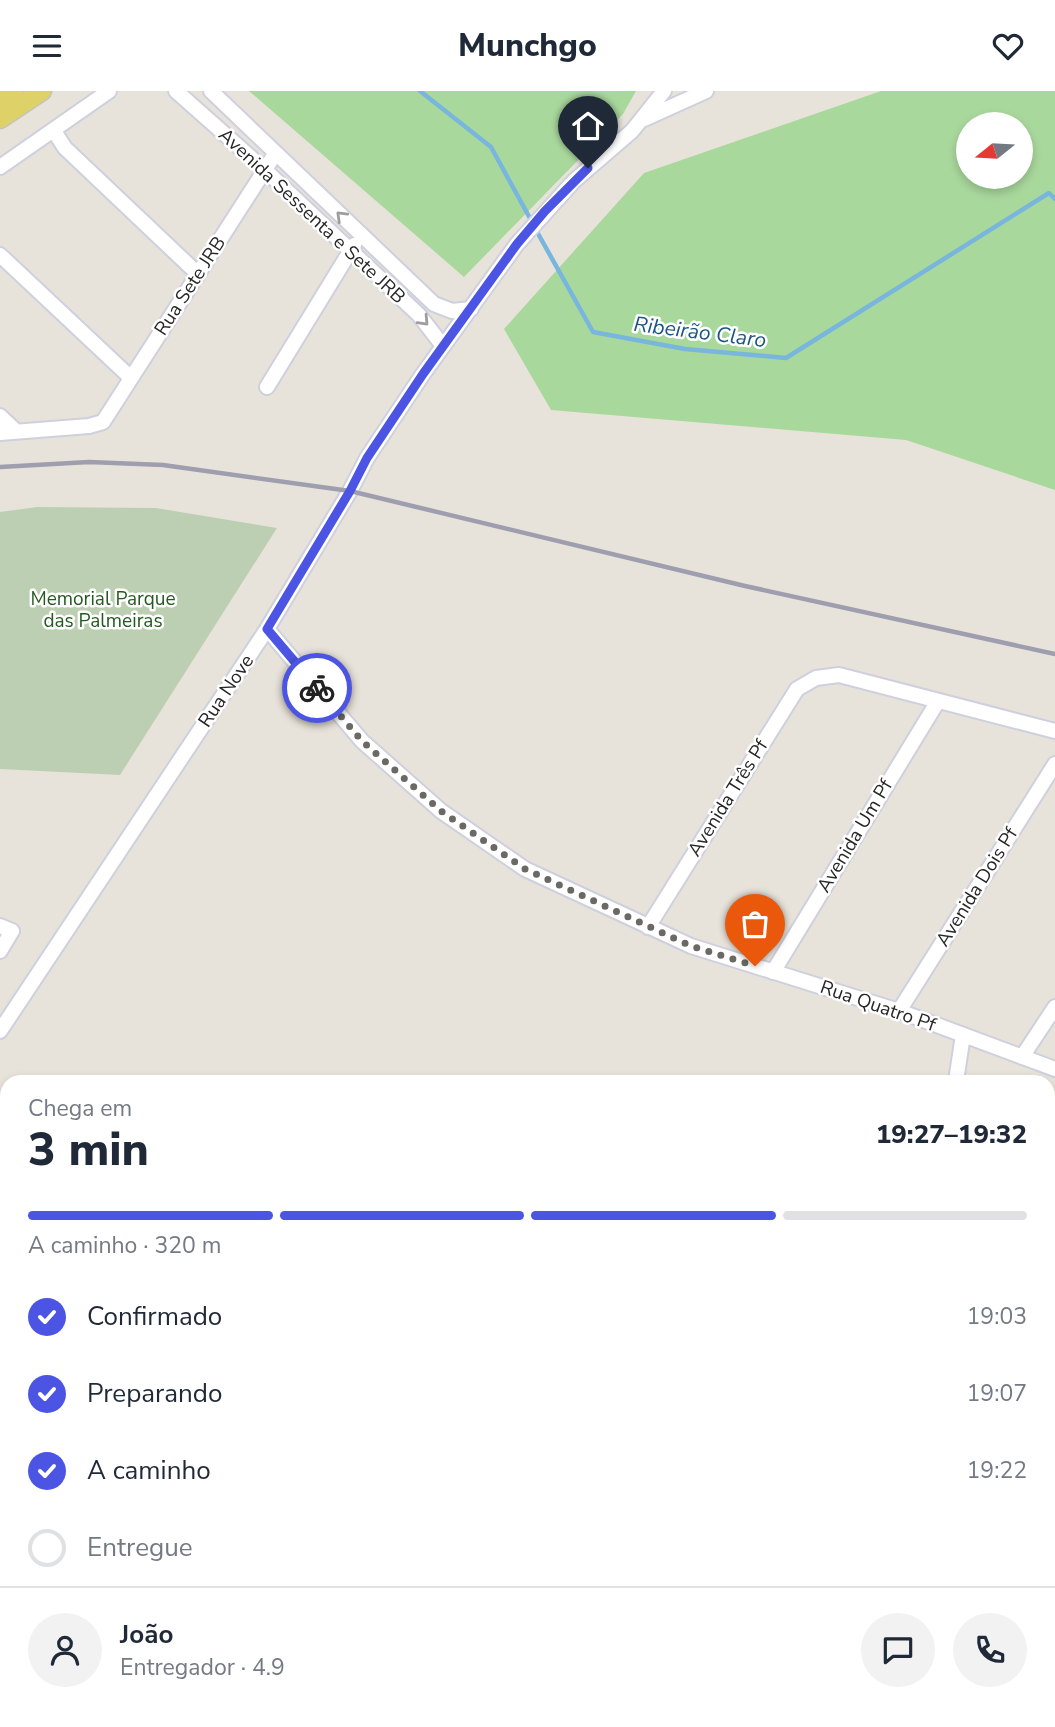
<!DOCTYPE html>
<html lang="pt">
<meta charset="utf-8">
<style>
body{margin:0;font-family:"Nunito Sans",sans-serif;background:#f2f2f3;color:#1f2937;height:100vh;display:flex;flex-direction:column;font-size:26px;white-space:nowrap}
*{box-sizing:border-box;margin:0}
p{font-size:23px;color:#747a83}
.icon{flex:none;width:38px;height:38px;fill:none;stroke:currentColor;stroke-width:2;stroke-linecap:round;stroke-linejoin:round}
.map{position:relative;flex:1;overflow:hidden}
.panel{position:absolute;left:0px;top:984px;width:1055px;height:653px;display:flex;flex-direction:column;background:#fff;border-radius:21px 21px 0 0;box-shadow:0 4px 10px #0003}
.panel>*{flex:none}
.needle{width:46px;rotate:252deg}
.controls{position:absolute;left:956px;top:21px;display:grid;gap:14px}
.controls a{display:grid;place-items:center;width:77px;height:77px;border-radius:50%;background:#fff;box-shadow:0 4px 10px #0003;font-size:35px}
.pin{position:absolute;display:grid;place-items:center;width:60px;height:60px;color:#fff;margin:-72px -30px;border-radius:50% 50% 50% 0;rotate:-45deg;box-shadow:0 0 7px #0007}
.pin .icon{rotate:45deg}
.courier{position:absolute;display:grid;place-items:center;width:70px;height:70px;margin:-35px;border:5px solid #4c55e3;border-radius:50%;background:#fff;color:#222;box-shadow:0 2px 9px #0007}
.head em{font-style:normal;font-weight:800}
.head div{display:flex;flex-direction:column-reverse}
.head{display:flex;align-items:center;justify-content:space-between;height:119px;padding:0 28px}
h1{font-size:46px;font-weight:800;line-height:52px}
.bar{display:grid;grid-template-columns:repeat(4,1fr);gap:10px 7px;align-content:center;height:84px;padding:0 28px}
.bar i{height:9px;border-radius:5px;background:#e0e1e3}
.bar .selected{background:#4c55e3}
.bar p{grid-column:span 4}
.line{display:flex;align-items:center;gap:18px;padding:0 28px;border-top:2px solid #e0e1e3}
.line div{flex:1}
.round{display:grid;place-items:center;flex:none;width:74px;height:74px;border-radius:37px;background:#f2f2f3}
ol{padding:0 28px;list-style:none}
li{display:flex;align-items:center;gap:21px;height:77px}
li p{margin-inline-start:auto}
li .icon{padding:7px;border-radius:50%;background:#4c55e3;color:#fff;stroke-width:4}
li:last-child{color:#747a83}
li i{width:38px;height:38px;border:4px solid #e0e1e3;border-radius:50%}
header{display:flex;justify-content:space-between;align-items:center;height:91px;padding:0 28px;background:#fff;font-size:32px;font-weight:800}
.map>svg:first-child{display:block}
</style>
<header><svg class="icon" aria-label="menu" viewBox="0 0 24 24"><path d="M4 6h16M4 12h16M4 18h16"/></svg>Munchgo<svg class="icon" aria-label="heart" viewBox="0 0 24 24"><path d="M12 20l-8-8c-3-5 5-10 8-4 3-6 11-1 8 4z"/></svg></header>
<div class="map">
<svg width="1055" height="1636" viewBox="0 0 1055 1636">
<rect width="100%" height="100%" fill="#e8e3da"/>
<path fill="#a9d89c" fill-rule="evenodd" d="M249,0H636L623,23L464,186Z
M881,0H1055V399L906,349L551,319L504,238L644,82ZM968,33H1020V86H968Z"/>
<path fill="#bdcfb3" d="M37,416L156,417L277,437L120,684L0,678V421Z"/>
<g fill="none" stroke-linecap="round" stroke-linejoin="round">
<path stroke="#78b6de" stroke-width="4.5" d="M420,0L491,56L532,131
M536,139L593,241L685,258L786,267L1049,102L1055,108"/>
<defs>
<path id="minor" d="M176,0L265,79L419,224L443,255
M211,0L434,213L452,220L471,218
M644,28L706,0
M54,40L65,57L198,183
M0,76L109,0
M0,164L131,287
M267,296L354,154
M0,325L16,340
M0,342L89,335L103,331L275,63
M267,538L362,650L441,720L525,778L691,855L899,920L1055,978
M0,835L12,840L0,860
M648,836L797,598L816,587L839,584L1055,640
M773,881L938,610
M899,920L1055,673
M0,940L267,538L350,400L367,367L423,283L517,153L574,90L632,40L664,0
M1022,966L1055,916
M956,990L963,944
M1048,1159L1055,1149
M1050,1375L1055,1422
M1048,1443L1055,1433
M1048,1577L1055,1576
M1048,1596H1055
M979,1629V1636
M304,1636L326,1629
M919,1636L923,1629"/>
<path id="major" d="M0,10L14,0
M0,28L42,0"/>
</defs>
<use href="#minor" stroke="#cfd0de" stroke-width="18"/>
<use href="#major" stroke="#c3c3c3" stroke-width="21"/>
<use href="#minor" stroke="#fff" stroke-width="14"/>
<use href="#major" stroke="#ded168" stroke-width="18"/>
<path stroke="#9e9eaf" stroke-width="4.5" d="M0,376L89,371L163,374L350,400L745,495L1055,563"/>
</g>
<defs><path id="oneway-chevron" d="M-2-3.5L2.5 0L-2 3.5" fill="none" stroke-width="1.6" stroke-linecap="round" stroke-linejoin="round" transform="scale(1.75)"/></defs>
<g stroke="#9e9e9e">
<use href="#oneway-chevron" transform="translate(341 125) rotate(-136)"/>
<use href="#oneway-chevron" transform="translate(424 230) rotate(47)"/>
</g>
<g fill="none" stroke-linecap="round" stroke-linejoin="round">
<path stroke="#6b6966" stroke-width="7" stroke-dasharray="0 12.6" d="M317,597L362,650L441,720L525,778L691,855L755,875"/>
<path stroke="#4c55e3" stroke-width="9" d="M317,597L267,538L350,400L367,367L423,283L517,153L545,120L588,77"/>
</g>
<g text-anchor="middle" dominant-baseline="central" stroke-width="5" stroke-linejoin="round" paint-order="stroke">
<g font-size="19" fill="#272727" stroke="#fff">
<text transform="translate(312 125) rotate(43)">Avenida Sessenta e Sete JRB</text>
<text transform="translate(190 195) rotate(-57)">Rua Sete JRB</text>
<text transform="translate(226 600) rotate(-56)">Rua Nove</text>
<text transform="translate(728 707) rotate(-58)">Avenida Três Pf</text>
<text transform="translate(855 745) rotate(-59)">Avenida Um Pf</text>
<text transform="translate(977 796) rotate(-58)">Avenida Dois Pf</text>
<text transform="translate(878 915) rotate(19)">Rua Quatro Pf</text>
</g>
<g font-size="19" fill="#265921" stroke="#fff">
<text x="103" y="508">Memorial Parque<tspan x="103" dy="22">das Palmeiras</tspan></text>
</g>
<g font-size="21" font-style="italic" fill="#1c5485" stroke="#fff">
<text transform="translate(700 241) rotate(7)">Ribeirão Claro</text>
</g>
</g>
</svg>
<div class="controls">
<a><svg class="needle" viewBox="-14 -14 28 28"><path d="M0-13l5 13h-10z" fill="#e53935"/><path d="M0 13l5-13h-10z" fill="#747a83"/></svg></a>
</div>
<div class="pin" style="left:755px;top:875px;background:#ea580c"><svg class="icon" aria-label="bag" viewBox="0 0 24 24"><path d="M5 8h14l-1 12H6zM9 8a3 3 0 0 1 6 0"/></svg></div>
<div class="pin" style="left:588px;top:77px;background:#1f2937"><svg class="icon" aria-label="home" viewBox="0 0 24 24"><path d="M3 11l9-7 9 7M6 9v11h12V9"/></svg></div>
<div class="courier" style="left:317px;top:597px"><svg class="icon" aria-label="bike" viewBox="0 0 24 24"><circle cx="6" cy="16" r="4"/><circle cx="18" cy="16" r="4"/><path d="M6 16l4-8h5l3 8M10 8l3 8H6M13 5h3"/></svg></div>
<section class="panel">
<div class="head"><div><h1>3 min</h1><p>Chega em</p></div><em>19:27–19:32</em></div>
<div class="bar"><i class="selected"></i><i class="selected"></i><i class="selected"></i><i></i><p>A caminho · 320 m</p></div>
<ol>
<li><svg class="icon" aria-label="check" viewBox="0 0 24 24"><path d="M5 12l5 5 9-10"/></svg>Confirmado<p>19:03</p></li>
<li><svg class="icon" aria-label="check" viewBox="0 0 24 24"><path d="M5 12l5 5 9-10"/></svg>Preparando<p>19:07</p></li>
<li><svg class="icon" aria-label="check" viewBox="0 0 24 24"><path d="M5 12l5 5 9-10"/></svg>A caminho<p>19:22</p></li>
<li><i></i>Entregue</li>
</ol>
<div class="line" style="height:126px"><a class="round"><svg class="icon" aria-label="person" viewBox="0 0 24 24"><circle cx="12" cy="8" r="4"/><path d="M4 21q1-7 8-7t8 7"/></svg></a><div><b>João</b><p>Entregador · 4.9</p></div><a class="round"><svg class="icon" aria-label="chat" viewBox="0 0 24 24"><path d="M4 5h16v11H9l-5 4z"/></svg></a><a class="round"><svg class="icon" aria-label="phone" viewBox="0 0 24 24"><path d="M5 4h4l2 5-3 2q2 4 5 5l2-3 5 2v4C11 20 4 13 5 4z"/></svg></a></div>
</section>
</div>
